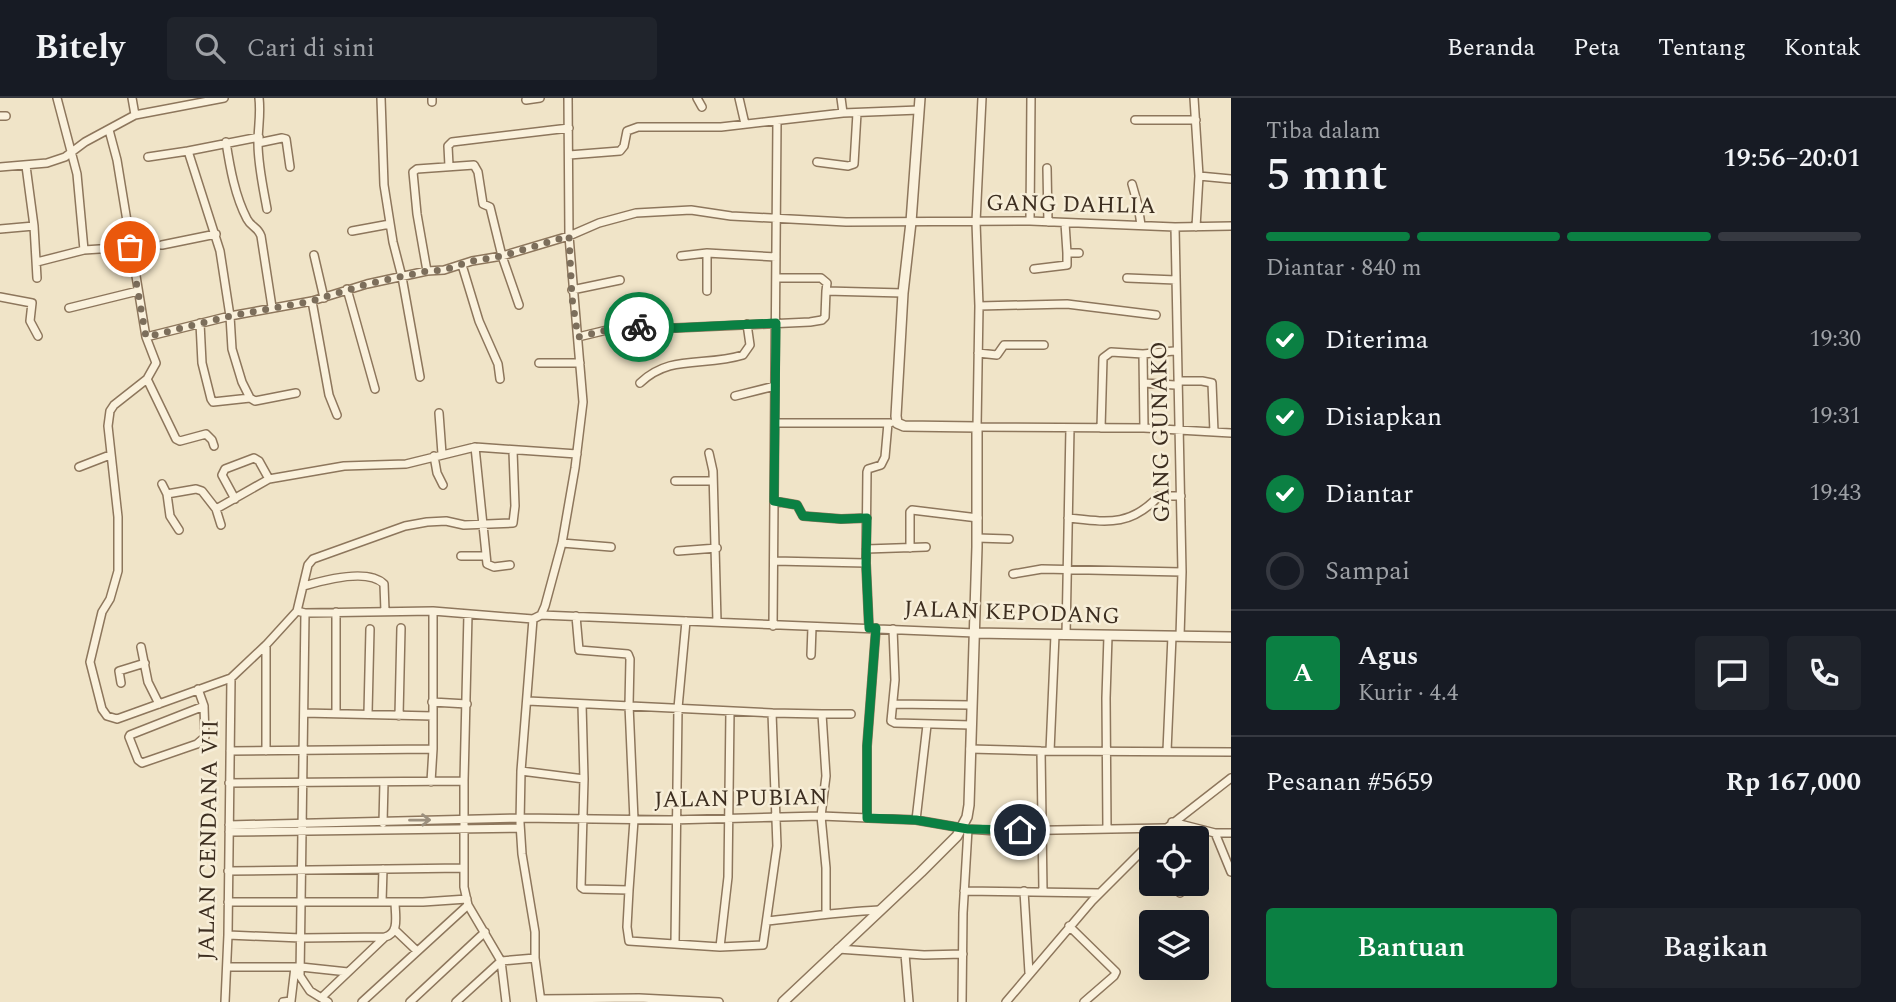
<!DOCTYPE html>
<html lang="id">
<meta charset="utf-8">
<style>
body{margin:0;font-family:Spectral,serif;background:#20242c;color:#f1f3f6;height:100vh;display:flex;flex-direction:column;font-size:26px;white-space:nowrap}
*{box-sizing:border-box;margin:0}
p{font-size:23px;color:#9ea1a6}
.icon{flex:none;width:38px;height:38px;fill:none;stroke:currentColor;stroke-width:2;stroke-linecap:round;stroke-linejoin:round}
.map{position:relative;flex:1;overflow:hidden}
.side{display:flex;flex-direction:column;background:#171b24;width:665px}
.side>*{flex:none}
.controls{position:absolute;left:1139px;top:728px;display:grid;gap:14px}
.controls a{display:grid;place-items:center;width:70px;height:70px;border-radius:7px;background:#171b24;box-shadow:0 7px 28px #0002;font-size:35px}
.pin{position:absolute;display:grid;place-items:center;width:60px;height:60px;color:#fff;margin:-30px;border:4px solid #fff;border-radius:50%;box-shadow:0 2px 7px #0007}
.courier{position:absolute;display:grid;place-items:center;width:70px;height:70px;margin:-35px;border:5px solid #0b8043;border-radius:50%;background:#fff;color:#222;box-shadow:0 2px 9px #0007}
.headline em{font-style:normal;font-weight:600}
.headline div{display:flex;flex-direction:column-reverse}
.headline{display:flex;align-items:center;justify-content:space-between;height:119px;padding:0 35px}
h1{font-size:46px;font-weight:600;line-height:52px}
.bar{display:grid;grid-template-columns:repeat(4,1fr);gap:10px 7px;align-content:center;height:84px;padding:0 35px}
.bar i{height:9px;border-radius:5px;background:#363941}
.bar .active{background:#0b8043}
.bar p{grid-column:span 4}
.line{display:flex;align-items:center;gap:18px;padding:0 35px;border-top:2px solid #363941}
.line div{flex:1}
.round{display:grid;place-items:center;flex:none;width:74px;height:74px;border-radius:7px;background:#20242c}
ol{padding:0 35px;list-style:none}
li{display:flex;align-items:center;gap:21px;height:77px}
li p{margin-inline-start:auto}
li .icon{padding:7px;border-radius:50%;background:#0b8043;color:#fff;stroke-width:4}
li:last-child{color:#9ea1a6}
li i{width:38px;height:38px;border:4px solid #363941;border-radius:50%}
.primary-button{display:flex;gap:14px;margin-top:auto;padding:14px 35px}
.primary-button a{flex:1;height:80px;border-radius:7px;background:#0b8043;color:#fff;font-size:28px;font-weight:600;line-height:80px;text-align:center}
.primary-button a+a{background:#20242c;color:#f1f3f6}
header{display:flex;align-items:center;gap:42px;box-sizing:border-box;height:98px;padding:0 35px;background:#171b24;border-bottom:2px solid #363941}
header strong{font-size:33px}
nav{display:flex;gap:38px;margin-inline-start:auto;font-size:24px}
.search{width:490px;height:63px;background:#20242c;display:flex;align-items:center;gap:18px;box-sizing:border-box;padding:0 24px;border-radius:7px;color:#9ea1a6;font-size:26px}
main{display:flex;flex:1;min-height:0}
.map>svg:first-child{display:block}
</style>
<header>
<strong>Bitely</strong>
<div class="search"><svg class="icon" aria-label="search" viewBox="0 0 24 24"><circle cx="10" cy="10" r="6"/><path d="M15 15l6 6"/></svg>Cari di sini</div>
<nav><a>Beranda</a><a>Peta</a><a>Tentang</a><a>Kontak</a></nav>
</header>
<main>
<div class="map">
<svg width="1231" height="904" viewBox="0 0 1231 904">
<rect width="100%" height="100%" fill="#f0e4c8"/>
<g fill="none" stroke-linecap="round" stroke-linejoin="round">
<defs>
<path id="minor" d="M57,0L77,76L84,152
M259,0C261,16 258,29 258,45C258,67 263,89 267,111
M381,0L384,87L393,144L402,179L420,279
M432,0V4
M697,0L702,9
M739,0L745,26
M841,0L843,15
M982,0L976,124L979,208L977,329L1144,330L1231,335
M1194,0L1199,78L1196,129
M526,2L540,0
M135,17L224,0
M0,18H6
M1135,22H1196
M109,32L117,62L146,239L156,265L147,281L114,307L110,313L108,328L118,419V473L110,501L102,514L90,564L102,611L107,618L117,621L231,580L266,547L297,513L305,515L433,513L533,521
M259,39L188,53L220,153L230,218L232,251L242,284L250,300L255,303L296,295
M226,44C230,70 235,98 247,121C251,129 258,129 261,138L272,209
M258,45L282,40L286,41L290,69
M569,57L620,53L624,48L627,33L638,29H721L843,15L919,12
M148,59L188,53
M817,64L848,68L854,66L857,15
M449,68L448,48L452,44L569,30
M0,69L47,65L65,59L85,44L135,17L132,0
M1047,70L1048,124
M1199,78L1231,81
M1132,86L1138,107L1141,127
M1030,123L1031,0
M1065,125L1067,155H1079
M34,128L37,180
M1175,129L1182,474L1180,538
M0,131L34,128L26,68
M352,133L390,126
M162,147L216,136
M314,157L324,200
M681,158L707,155L776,159
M37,164L84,152L130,149
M462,167L479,223L498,266L500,281
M1034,171L1067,167V155
M427,173L417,116L413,74L417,71L474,67L478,74L483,106L490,109L502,158L519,207
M776,180H821L827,185L826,193
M1127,180L1176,182
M347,191L375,291
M572,192L620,182
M707,193V155
M0,199L32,205L30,223L38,238
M312,203L329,297L337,317
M979,208L1067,206L1156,217
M69,210L138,193
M200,225L202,265L211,301L213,304L250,300
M146,239L230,218L312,203L367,186L427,173L444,172L472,163L502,158L569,138L599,125L636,115L691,112L731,118L846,124L1030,123L1175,129L1231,128
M578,239L611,231L643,229L675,230L810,224L822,222L825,219L826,193L903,195
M978,255L997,257L1004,247H1044
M539,265H580
M147,281L176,341L180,343L206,336L212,342L214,348
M1179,283H1202L1212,285L1214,334
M640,285C670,256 704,269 743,257L750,247L747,226
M1144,285L1175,287
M735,298L775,288
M439,315L442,356
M775,325H890
M1101,330L1103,260L1111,254L1143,256
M1144,330L1143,256L1174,253
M475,349L487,466L494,469L510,467
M709,355L713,373L717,524
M434,358L437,375L443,387
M79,369L110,357
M675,383H713
M162,386L167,396
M235,401L222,377L225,371L254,360L259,363L269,381
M774,403L797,407L803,418L841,421L867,420
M216,411L221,427
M1068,420C1107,424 1130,429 1159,398H1181
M179,432L170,418L167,396L196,391L202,393L216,411L269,381L344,368L406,366L475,349L577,356
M977,440L1009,441
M562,445L611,449
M910,450V414L912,412L978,420
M866,451L926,449
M678,453L717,450
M461,458H486
M774,463L866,465
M1013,476L1042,471L1182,474
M304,488C324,482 368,470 384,486L385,513
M297,513L308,467L313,461L405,428L427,424L446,423L464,427L513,425L515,408L513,353
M305,515L300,878L310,893L328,904
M468,516L464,683V789L468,807L501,863L535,860
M541,517L975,535
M773,528L777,23
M869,530L866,465L867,374L868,371L881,367L885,359L888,325
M893,531L895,582L891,623L895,625L971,627
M1066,537L1070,330
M141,549L148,584L159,606
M811,557L812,529
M121,585L119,573L145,565
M198,591L204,608L205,639L197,646L142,665L138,662L129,639L130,637L204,608
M528,603L772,615L777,748L763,847L720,849L629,843L627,829L629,792L634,722L629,607L630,561L628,556L579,552L576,518
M432,604L467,606
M582,606L584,681
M893,606L971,607
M304,615L433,618
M336,615V514
M368,615L370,531
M772,615L822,616L826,678L821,718L826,770V815
M822,616H851
M399,618L401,530
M970,651L1041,653L1231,654
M230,653L433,651
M266,653V547
M1041,653L1043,793
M1050,653L1055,537
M1167,653L1172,538
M521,673L584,681L581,789L584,791L629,792
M431,684L433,651V513
M229,685L464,683
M867,720V648L876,530
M916,722L927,627
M1172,724L1215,735H1231
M383,725L384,684
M229,727L520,720L670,722L821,718L916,722L968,731L997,733L1165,730
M1107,731L1106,600L1108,538
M229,734L520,730
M1215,735L1231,774
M1154,740L1231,680
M1180,740L1186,728
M228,773L464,770
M964,793L1099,795
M1024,793L1029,875
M1180,795V786
M228,804H423L467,801
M382,804L383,771
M767,823C804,819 841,814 879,812
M1069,828L1116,874L1114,878L1084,904
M395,832L417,853
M228,837L301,840L385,839C400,835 395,817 395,804
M675,845L678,610L686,523
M720,849L728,779L730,613
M838,851L924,857L963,856
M905,856L909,904
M501,863L506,904
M227,869H301L348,874
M322,899L385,839
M541,901L639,900L719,904
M225,904L228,837L231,580
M283,904L291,903L295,869
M362,904L468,807
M410,904L485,834
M456,904L501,863
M541,904L535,860V834L522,756L520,725L521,673L533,521L541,517L545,508L562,445L575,370L583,304L569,138L568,0
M962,904L963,815L968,731
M1006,904L1092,803L1152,743"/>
<path id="tertiary" d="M975,535L1231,539
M783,904L921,774L957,738L967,719L969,707L977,449V329L904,328L897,325L896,318L903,195L911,124L920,0"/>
</defs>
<use href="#minor" stroke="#8d765c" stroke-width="10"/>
<use href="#tertiary" stroke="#8d765c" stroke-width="12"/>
<use href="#minor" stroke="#faf1dc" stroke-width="7"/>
<use href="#tertiary" stroke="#faf1dc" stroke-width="9"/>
</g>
<defs><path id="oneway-shaft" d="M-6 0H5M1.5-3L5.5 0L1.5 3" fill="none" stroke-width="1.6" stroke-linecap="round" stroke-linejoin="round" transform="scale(1.75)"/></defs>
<use stroke="#9c907e" href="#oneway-shaft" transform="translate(420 722) rotate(-1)"/>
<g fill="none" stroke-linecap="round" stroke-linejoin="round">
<path stroke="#7c6e5b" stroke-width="7" stroke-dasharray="0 12.6" d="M130,149L146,239L230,218L312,203L367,186L427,173L444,172L472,163L502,158L569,138L572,200L578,239L611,231L639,229"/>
<path stroke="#0b8043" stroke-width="9" d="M639,229L676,230L776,225L774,403L797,407L803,418L841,421L867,420L866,465L869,530H876L867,648V720L916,722L968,731L1020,732"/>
</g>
<g text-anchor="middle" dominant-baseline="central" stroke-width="5" stroke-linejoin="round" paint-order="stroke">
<g font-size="23" fill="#3d2e20" stroke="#f7eed8">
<text transform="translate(1071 107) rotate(1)">GANG DAHLIA</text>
<text transform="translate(1161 334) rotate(-91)">GANG GUNAKO</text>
<text transform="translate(1012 515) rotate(2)">JALAN KEPODANG</text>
<text transform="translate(741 701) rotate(-1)">JALAN PUBIAN</text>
<text transform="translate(209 742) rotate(-89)">JALAN CENDANA VII</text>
</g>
</g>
</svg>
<div class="controls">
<a><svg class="icon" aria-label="locate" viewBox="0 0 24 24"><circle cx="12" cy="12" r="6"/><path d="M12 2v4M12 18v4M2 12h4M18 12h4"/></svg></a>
<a><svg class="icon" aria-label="layers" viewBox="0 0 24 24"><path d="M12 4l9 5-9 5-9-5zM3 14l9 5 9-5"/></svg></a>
</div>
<div class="pin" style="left:130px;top:149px;background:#ea580c"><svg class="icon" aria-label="bag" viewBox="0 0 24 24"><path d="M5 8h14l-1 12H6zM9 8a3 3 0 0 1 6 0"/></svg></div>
<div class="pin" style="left:1020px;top:732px;background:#1f2937"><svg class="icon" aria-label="home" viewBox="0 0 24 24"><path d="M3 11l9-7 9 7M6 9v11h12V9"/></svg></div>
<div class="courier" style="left:639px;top:229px"><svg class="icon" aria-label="bike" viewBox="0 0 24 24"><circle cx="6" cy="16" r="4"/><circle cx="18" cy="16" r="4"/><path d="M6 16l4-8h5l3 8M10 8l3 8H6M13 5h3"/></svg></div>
</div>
<section class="side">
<div class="headline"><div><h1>5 mnt</h1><p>Tiba dalam</p></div><em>19:56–20:01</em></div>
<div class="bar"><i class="active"></i><i class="active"></i><i class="active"></i><i></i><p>Diantar · 840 m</p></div>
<ol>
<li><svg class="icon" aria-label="check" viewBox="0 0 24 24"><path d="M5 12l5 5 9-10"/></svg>Diterima<p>19:30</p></li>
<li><svg class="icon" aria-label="check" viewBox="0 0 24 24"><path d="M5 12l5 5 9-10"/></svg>Disiapkan<p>19:31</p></li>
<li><svg class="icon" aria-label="check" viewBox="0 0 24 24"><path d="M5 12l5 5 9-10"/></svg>Diantar<p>19:43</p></li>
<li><i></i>Sampai</li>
</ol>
<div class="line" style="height:126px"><b class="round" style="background:#0b8043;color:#fff">A</b><div><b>Agus</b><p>Kurir · 4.4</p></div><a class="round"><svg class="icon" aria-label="chat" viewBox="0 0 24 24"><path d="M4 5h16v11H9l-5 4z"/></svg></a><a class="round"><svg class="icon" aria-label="phone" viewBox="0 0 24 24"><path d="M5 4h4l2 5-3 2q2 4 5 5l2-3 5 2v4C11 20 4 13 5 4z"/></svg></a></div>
<div class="line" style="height:91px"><div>Pesanan #5659</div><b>Rp 167,000</b></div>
<div class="primary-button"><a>Bantuan</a><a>Bagikan</a></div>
</section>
</main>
